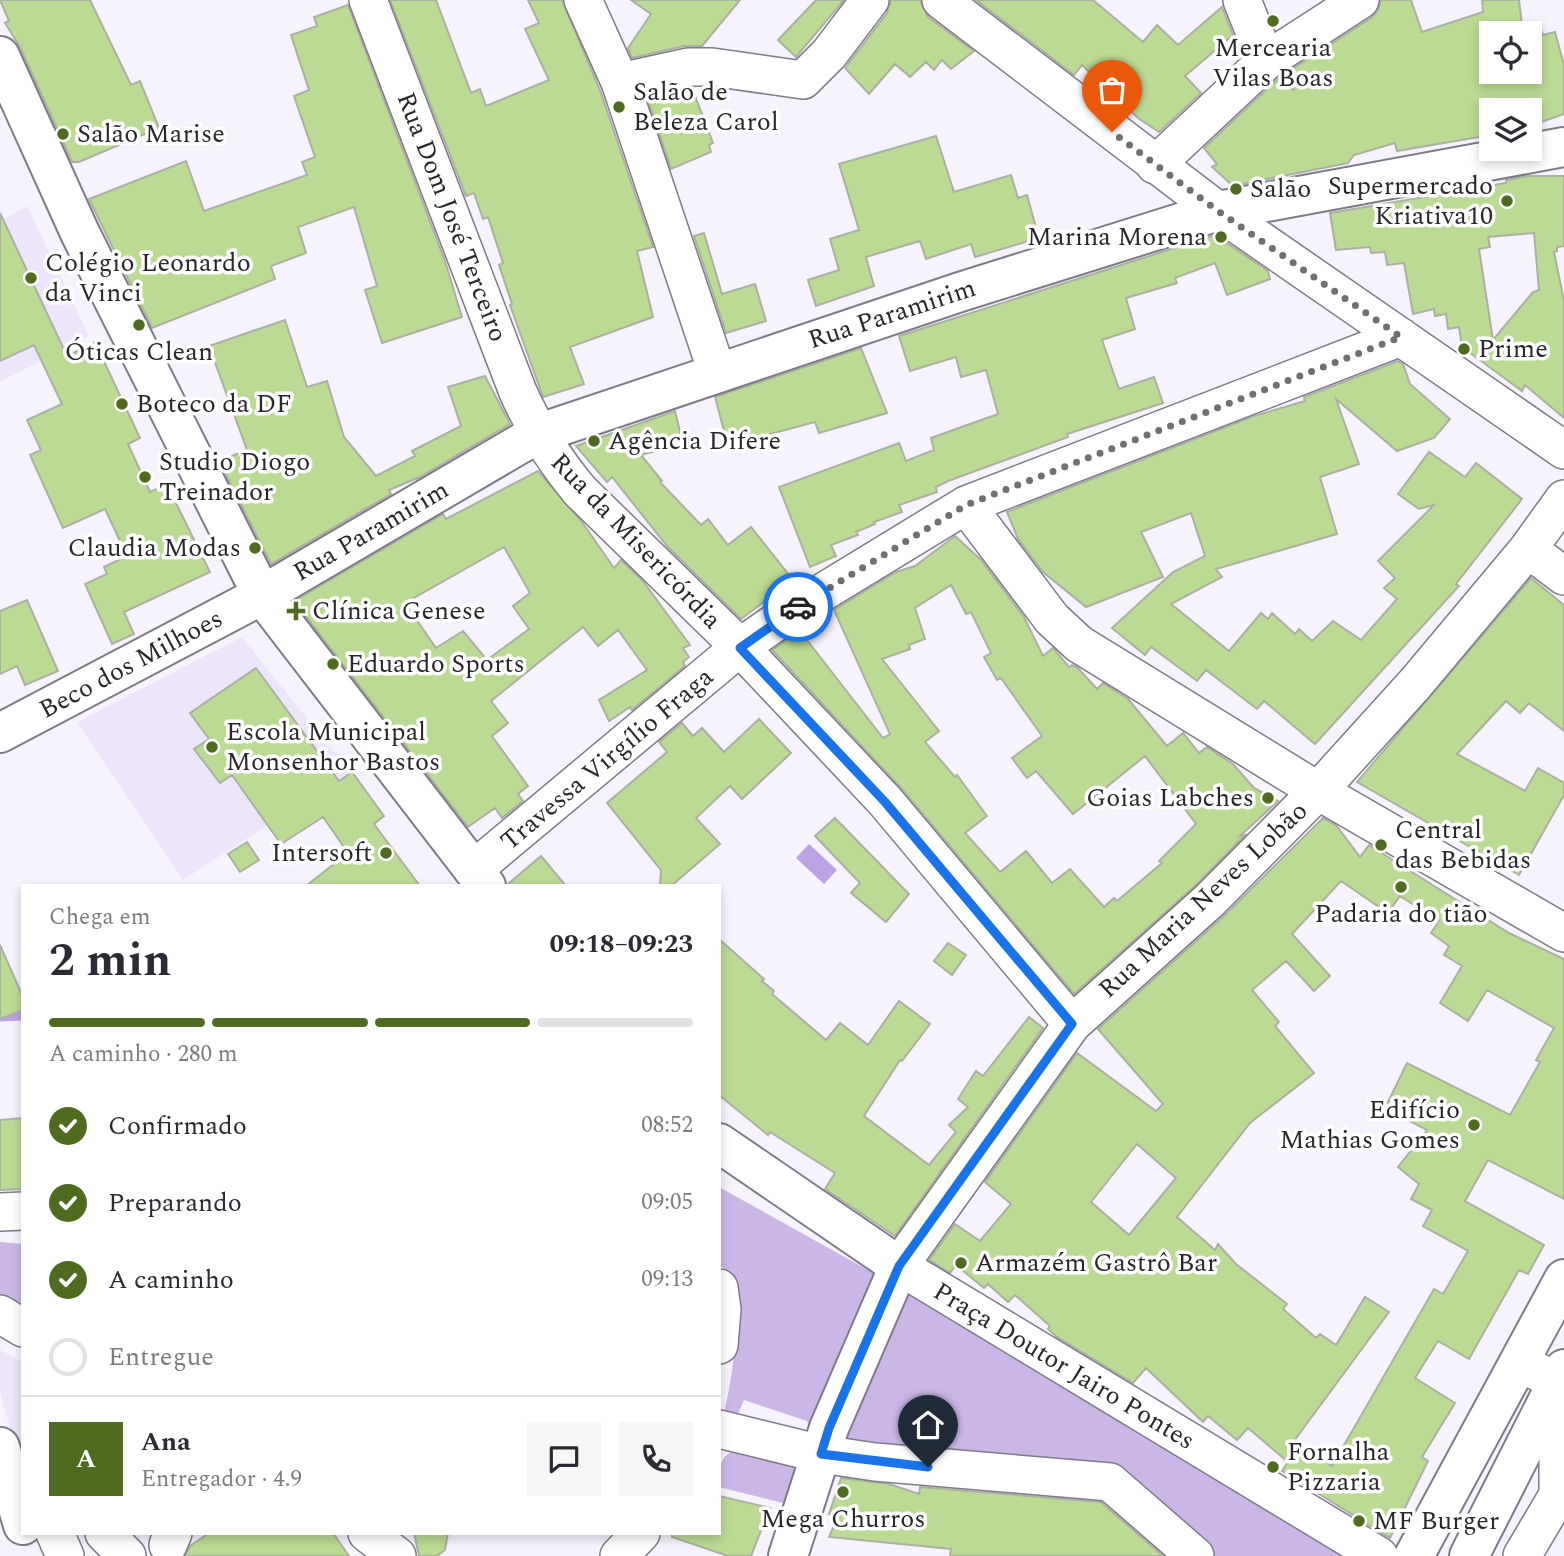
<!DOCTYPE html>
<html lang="pt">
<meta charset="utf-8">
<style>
body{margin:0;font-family:Spectral,serif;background:#f7f7f7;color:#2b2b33;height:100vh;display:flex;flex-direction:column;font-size:26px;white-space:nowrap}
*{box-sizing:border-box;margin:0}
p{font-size:23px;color:#7c7c81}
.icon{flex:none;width:38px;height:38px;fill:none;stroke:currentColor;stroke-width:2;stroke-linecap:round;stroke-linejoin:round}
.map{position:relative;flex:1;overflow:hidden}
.drawer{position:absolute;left:21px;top:884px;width:700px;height:651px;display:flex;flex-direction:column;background:#fff;border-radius:0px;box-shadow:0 4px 10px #0003}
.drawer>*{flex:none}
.fabs{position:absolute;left:1479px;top:21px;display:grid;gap:14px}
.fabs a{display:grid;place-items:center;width:63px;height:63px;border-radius:0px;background:#fff;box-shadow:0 4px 10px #0003;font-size:35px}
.pin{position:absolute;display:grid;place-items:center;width:60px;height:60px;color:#fff;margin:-72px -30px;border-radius:50% 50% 50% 0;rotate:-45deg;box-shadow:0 0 7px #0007}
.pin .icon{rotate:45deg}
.courier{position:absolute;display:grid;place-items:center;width:70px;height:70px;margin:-35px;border:5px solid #1a73e8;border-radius:50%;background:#fff;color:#222;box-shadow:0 2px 9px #0007}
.headline em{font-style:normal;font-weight:700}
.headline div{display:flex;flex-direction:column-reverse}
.headline{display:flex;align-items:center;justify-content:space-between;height:119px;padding:0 28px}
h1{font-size:46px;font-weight:700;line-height:52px}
.bar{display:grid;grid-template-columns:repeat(4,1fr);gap:10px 7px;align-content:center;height:84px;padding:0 28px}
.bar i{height:9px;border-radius:5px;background:#e1e1e2}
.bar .active{background:#4f6b1f}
.bar p{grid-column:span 4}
.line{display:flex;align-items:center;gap:18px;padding:0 28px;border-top:2px solid #e1e1e2}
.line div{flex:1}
.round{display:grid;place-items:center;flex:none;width:74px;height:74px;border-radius:0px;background:#f7f7f7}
ol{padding:0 28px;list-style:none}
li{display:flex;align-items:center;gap:21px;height:77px}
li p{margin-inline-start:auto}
li .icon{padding:7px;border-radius:50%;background:#4f6b1f;color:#fff;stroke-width:4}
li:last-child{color:#7c7c81}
li i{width:38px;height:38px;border:4px solid #e1e1e2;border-radius:50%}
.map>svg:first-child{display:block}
</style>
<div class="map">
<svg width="1564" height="1556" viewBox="0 0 1564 1556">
<rect width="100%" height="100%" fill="#f7f3fd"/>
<path fill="#ede6fa" d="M27,206L89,336L0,382V221Z
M242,637L350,772L183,880L77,722Z
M0,1350L23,1362V1477L0,1391Z"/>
<path fill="#cab7e7" d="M719,1187L1028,1359L1359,1556H1212L1112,1473L852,1451L810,1429L807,1421L744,1400L737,1416L724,1414C734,1368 741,1320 731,1274L719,1265Z
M0,1242L23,1244V1300L13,1310L0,1311Z
M736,1450L805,1466L791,1505L719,1487C719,1471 718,1456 736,1450Z"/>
<path fill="#bda2e5" d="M809,844L837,870L824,884L796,858Z"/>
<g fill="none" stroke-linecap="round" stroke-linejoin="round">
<path stroke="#bda2e5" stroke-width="9" d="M0,1017L23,1016"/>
</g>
<path fill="#bbda94" stroke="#aab0a4" stroke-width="2" fill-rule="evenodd" d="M0,0H90L131,85L140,81L159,128L79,162H72L20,47L5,23L9,21Z
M390,0H436L471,93L480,89L486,106L549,80L525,29L539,23L528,0H562L600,90L653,247L637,251L653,317L570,347L584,384L543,397L510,305L512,304L499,265L503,263L488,217L483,219L474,193L466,196Z
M631,0H740L702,46H684L632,58L628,48L651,14Z
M816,0H844L796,57L778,40Z
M891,0H920L928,17L974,51L951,69L942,60L934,70L926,62L910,77L895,64L869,94L845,68L887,13Z
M976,0H1093L1143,42L1157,25L1178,45L1222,7L1233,35L1185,76L1201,93L1159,132L1138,118L1082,65L1074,75Z
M1381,0H1411L1422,32L1483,12L1482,0H1519L1523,33H1491V72H1530L1527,33L1541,30L1543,35L1555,32L1564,65V114L1530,126V110H1491V135L1397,151L1395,143L1354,155L1348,163L1233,186L1212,167L1217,164L1204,148L1281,76L1294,91L1286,73L1371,18L1378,10Z
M348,5L445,261L462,317L382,343L365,290L377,286L354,207L298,227L306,253L271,266L275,279L152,328L89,199L186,161L204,211L307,175L302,162L315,157L294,96L309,90L291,35L317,26L314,17Z
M692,88L713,143L709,145L711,152L671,169L647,97Z
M936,136L954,192L1011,175L1018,198L1027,195L1039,238L975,257L971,244L926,259L920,241L866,257L874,286L816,306L808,280L839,270L830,239L859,230L839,164Z
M1528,176H1564V246L1557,247V251L1554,252L1564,301V418L1525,385L1522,391L1462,347L1459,327L1448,329L1446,314L1435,316L1434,309L1413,314L1404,263L1387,265L1385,252L1371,253L1370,247L1336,250L1330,213L1506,183V180ZM1534,233L1539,290L1533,292L1493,340L1479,249L1490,247L1488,237Z
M0,213L67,356L95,342L140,438L128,444L150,492L163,486L169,501L174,499L210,572L124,612L134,634L112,644L85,584L107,574L104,567L127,556L105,509L63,528L30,455L41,450L27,420L62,404L34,345L0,361Z
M704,233L722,294L755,284L766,321L726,333L694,236Z
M1215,235L1268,271L1270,279L1227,295L1215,263L1175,278L1177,283L1126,298L1135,329L1102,340L1119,389L1154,377L1163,403L1067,434L1068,437L948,481L936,487L937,492L899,505L902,512L874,522L875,524L856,532L858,535L831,545L836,556L810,567L779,487L899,443L906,461L934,450L931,438L998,414L986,370L961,377L956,357L910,371L899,336Z
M285,320L307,387L327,381L344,437L376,476L415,456L412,451L461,426L448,387L485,376L510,424L420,477L389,490L391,494L271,564L219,461L247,450L209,346Z
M861,348L887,413L819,433L815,422L752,439L753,443L729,450L715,397Z
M1398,361L1403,364L1410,384L1450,419L1434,438L1397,451L1336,399L1359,464L1320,477L1337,534L1216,569L1222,577L1171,604L1229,651L1261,613L1268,619L1272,613L1295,634L1299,629L1312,641L1333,621L1361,640L1397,599L1384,588L1395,578L1378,561L1434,505L1419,509L1398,494L1429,452L1465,477L1476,463L1522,499L1456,584L1459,586L1315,744L1264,701L1257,709L1206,670L1197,681L1151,647L1145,655L1112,628L1173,572L1205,556L1191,513L1141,532L1163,577L1086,607L1043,572L1018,539L1007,512L1254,416L1305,401L1304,397Z
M675,411L683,444L641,455L662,481L660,482L701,525L708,519L728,545L751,527L793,580L741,619L667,546L612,477L607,482L576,446Z
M538,471L582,522L614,568L621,560L642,580L690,645L683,648L689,657L683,662L685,666L632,710L630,707L609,721L599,700L647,670L618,630L598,646L583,627L491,701L508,723L492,736L528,786L518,794L523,801L502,818L495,808L468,827L294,601L443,514L446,519ZM504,547L530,593L513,606L529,629L487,660L463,631L436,648L405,603Z
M955,536L981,560L1024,617L1043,656L1053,648L1069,667L1072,665L1077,667L1097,689L1103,683L1128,699L1167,746L1183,733L1199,753L1207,747L1233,764L1254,788L1278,801L1240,836L1245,835L1196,885L1074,994L901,788L772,650L800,631L883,738L890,734L834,610L896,572L915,566ZM951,585L966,614L971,612L991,653L984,657L997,680L1001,678L1042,736L1012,758L1027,778L1036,771L1073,814L1145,756L1196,824L1159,861L1162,863L1117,901L1114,898L1104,907L1070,869L1052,883L1026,851L1000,872L965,833L987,816L957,775L955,777L925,742L939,731L882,659L910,649L909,645L925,639L915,608Z
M1531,578L1564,605V731L1529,703L1520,713L1506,701L1457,754L1525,791L1538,768L1564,783V795L1519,875L1357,782Z
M27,600L58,671L25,685L17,666L0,674V611Z
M256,668L339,781L352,772L384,816L374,824L420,886H306L348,853L323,817L281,844L232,775L220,783L194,749L209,739L190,713Z
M759,719L791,753L742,799L730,786L696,818L720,844L671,886H660L661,870L607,803L667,752L659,742L682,723L693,736L702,728L724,752Z
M835,818L909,894L886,922L851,893L860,883L815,836Z
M1323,818L1336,825L1360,857L1369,845L1509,933L1564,959V1199L1488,1160L1465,1201L1544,1245L1528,1274L1519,1270L1469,1359L1438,1341L1415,1378L1455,1403L1422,1457L1428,1461L1390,1538L1282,1471L1288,1462L1248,1428L1237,1440L1208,1416L1203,1422L1146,1368L1133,1383L1057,1337L1048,1329L1050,1326L1015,1295L1008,1302L988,1284L984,1288L956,1265L950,1273L929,1260L955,1224L980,1241L1011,1204L985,1182L1077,1053L1156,1111L1163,1104L1098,1029L1224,916ZM1341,881L1388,913L1400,896L1439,921L1431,933L1449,946L1444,955L1462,966L1440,1003L1468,1021L1487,990L1554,1028L1536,1060L1540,1062L1510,1115L1407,1063L1385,1108L1427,1130L1398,1167L1419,1184L1411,1199L1432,1210L1423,1226L1468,1251L1443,1294L1434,1289L1332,1466L1294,1441L1389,1312L1365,1297L1336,1345L1320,1334L1316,1338L1283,1309L1287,1304L1236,1264L1218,1244L1215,1250L1177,1217L1250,1123L1314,1073L1275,1026L1279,1022L1252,990L1286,961L1314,991L1330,976L1292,934ZM1137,1144L1176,1178L1129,1235L1091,1202Z
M247,842L259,860L240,872L228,854Z
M541,856L566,886H507L508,884Z
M719,939L764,979L762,981L774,991L772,994L826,1040L840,1023L868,1045L899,1001L930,1024L902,1061L900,1060L864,1116L929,1165L956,1132L949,1125L968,1107L958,1099L976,1071L983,1076L1029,1017L1043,1028L895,1236L825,1189L835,1173L770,1132L768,1135L719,1095Z
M948,943L966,955L952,975L934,961Z
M0,945L23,997V1010L0,1019Z
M23,1118V1189L0,1190V1120Z
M841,1478L889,1484L919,1494L920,1487L1101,1502L1163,1556H950L951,1549L829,1537L838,1517L829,1514Z
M719,1496L770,1508L751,1556H728L672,1537V1533H719Z
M209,1533H333L349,1556H185L190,1546Z
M414,1533H448L445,1550L437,1556H419Z"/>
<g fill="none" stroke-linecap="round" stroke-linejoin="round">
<defs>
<path id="minor" d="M368,0L518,392C535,430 554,460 580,491L740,647L885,801L1072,1024
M583,0L620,82L717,372
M941,0L1218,211L1564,450
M1242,0L1266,61
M620,82L688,67H712L803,80L829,54L870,0
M1155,165L1266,61L1360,0
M966,505L1052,619L1079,644L1318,791L1564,933
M1528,549L1564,576
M473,870L740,647L792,611L966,505L1401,337
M0,1212L23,1211
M719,1288L722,1309L719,1345
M0,1314L23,1328
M1520,1363L1558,1382V1495L1522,1556
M719,1429L821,1454L875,1462L1110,1482L1195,1556
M55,1533L65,1556
M104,1533L127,1556
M367,1533L397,1556
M168,1545L173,1533
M619,1556L641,1533
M1379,1556L899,1266L1072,1024L1210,900L1318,791L1415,684L1528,549L1564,499"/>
<path id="major" d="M0,56L80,233L262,595L486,886
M0,733L262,595L537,434L960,292L1218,211L1564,147
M719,1143L899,1266L829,1428L788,1556
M0,1447L23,1525
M1414,1556L1564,1279
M1469,1556L1564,1369"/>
</defs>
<use href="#minor" stroke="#7e7a86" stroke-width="40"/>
<use href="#major" stroke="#7e7a86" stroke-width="42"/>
<use href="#minor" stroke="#fff" stroke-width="37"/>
<use href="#major" stroke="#fff" stroke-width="38"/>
</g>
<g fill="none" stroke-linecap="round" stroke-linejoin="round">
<path stroke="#716e75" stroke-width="7" stroke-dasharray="0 12.6" d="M798,607L966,505L1401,337L1218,211L1112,132"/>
<path stroke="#1a73e8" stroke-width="9" d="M798,607L740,648L885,802L1072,1024L899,1266L829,1428L821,1454L928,1467"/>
</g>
<g fill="#4f6b1f" stroke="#fff" stroke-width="2.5">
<circle cx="1273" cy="21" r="7"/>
<circle cx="619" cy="107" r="7"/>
<circle cx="63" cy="134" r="7"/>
<circle cx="1236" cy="189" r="7"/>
<circle cx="1507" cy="201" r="7"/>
<circle cx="1221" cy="237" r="7"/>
<circle cx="31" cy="278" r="7"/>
<circle cx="139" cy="325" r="7"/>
<circle cx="1464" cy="349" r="7"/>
<circle cx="122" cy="404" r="7"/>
<circle cx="594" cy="441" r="7"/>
<circle cx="145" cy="477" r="7"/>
<circle cx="255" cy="548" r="7"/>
<path d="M292.5 600.5h7v7h7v7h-7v7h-7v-7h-7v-7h7z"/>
<circle cx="333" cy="664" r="7"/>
<circle cx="212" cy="747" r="7"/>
<circle cx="1268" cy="798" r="7"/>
<circle cx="1381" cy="845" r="7"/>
<circle cx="386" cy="853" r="7"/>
<circle cx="1401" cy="887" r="7"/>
<circle cx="1474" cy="1125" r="7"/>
<circle cx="961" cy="1263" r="7"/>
<circle cx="1273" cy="1467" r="7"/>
<circle cx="843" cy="1492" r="7"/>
<circle cx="1359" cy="1521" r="7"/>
</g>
<g text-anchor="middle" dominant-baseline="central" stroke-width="7" stroke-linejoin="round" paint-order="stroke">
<g font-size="26" fill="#29272c" stroke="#fff" text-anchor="start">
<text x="1273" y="48" text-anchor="middle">Mercearia<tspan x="1273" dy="30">Vilas Boas</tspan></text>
<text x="633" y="92">Salão de<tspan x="633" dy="30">Beleza Carol</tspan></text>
<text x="77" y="134">Salão Marise</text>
<text x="1493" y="186" text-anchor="end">Supermercado<tspan x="1493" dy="30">Kriativa10</tspan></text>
<text x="1250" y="189">Salão</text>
<text x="1207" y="237" text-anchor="end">Marina Morena</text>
<text x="45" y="263">Colégio Leonardo<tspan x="45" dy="30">da Vinci</tspan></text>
<text x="1478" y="349">Prime</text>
<text x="139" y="352" text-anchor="middle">Óticas Clean</text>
<text x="136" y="404">Boteco da DF</text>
<text x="608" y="441">Agência Difere</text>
<text x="159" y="462">Studio Diogo<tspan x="159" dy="30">Treinador</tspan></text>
<text x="241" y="548" text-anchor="end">Claudia Modas</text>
<text x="312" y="611">Clínica Genese</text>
<text x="347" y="664">Eduardo Sports</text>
<text x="226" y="732">Escola Municipal<tspan x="226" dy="30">Monsenhor Bastos</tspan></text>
<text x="1254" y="798" text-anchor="end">Goias Labches</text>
<text x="1395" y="830">Central<tspan x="1395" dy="30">das Bebidas</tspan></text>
<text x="372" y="853" text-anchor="end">Intersoft</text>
<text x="1401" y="914" text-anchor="middle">Padaria do tião</text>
<text x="1460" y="1110" text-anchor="end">Edifício<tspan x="1460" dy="30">Mathias Gomes</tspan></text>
<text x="975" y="1263">Armazém Gastrô Bar</text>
<text x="1287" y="1452">Fornalha<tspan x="1287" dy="30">Pizzaria</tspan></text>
<text x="843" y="1519" text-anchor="middle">Mega Churros</text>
<text x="1373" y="1521">MF Burger</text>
</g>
<g font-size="26" fill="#29272c" stroke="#fff">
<text transform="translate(452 217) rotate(69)">Rua Dom José Terceiro</text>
<text transform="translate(892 314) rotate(-18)">Rua Paramirim</text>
<text transform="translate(371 531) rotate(-30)">Rua Paramirim</text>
<text transform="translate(636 541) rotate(46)">Rua da Misericórdia</text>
<text transform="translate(131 664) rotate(-28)">Beco dos Milhoes</text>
<text transform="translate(607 759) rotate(-40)">Travessa Virgílio Fraga</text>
<text transform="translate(1203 900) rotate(-43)">Rua Maria Neves Lobão</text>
<text transform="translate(1064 1366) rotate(31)">Praça Doutor Jairo Pontes</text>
</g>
</g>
</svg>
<div class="fabs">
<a><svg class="icon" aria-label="locate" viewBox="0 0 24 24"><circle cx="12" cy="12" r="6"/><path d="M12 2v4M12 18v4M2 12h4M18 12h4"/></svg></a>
<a><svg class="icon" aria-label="layers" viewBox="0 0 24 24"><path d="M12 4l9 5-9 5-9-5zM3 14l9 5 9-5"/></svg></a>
</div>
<div class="pin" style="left:1112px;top:132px;background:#ea580c"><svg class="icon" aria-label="bag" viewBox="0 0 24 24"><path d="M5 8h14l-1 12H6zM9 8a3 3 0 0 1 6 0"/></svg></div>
<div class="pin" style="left:928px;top:1467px;background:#1f2937"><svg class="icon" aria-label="home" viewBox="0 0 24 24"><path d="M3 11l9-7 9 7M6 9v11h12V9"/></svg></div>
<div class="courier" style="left:798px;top:607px"><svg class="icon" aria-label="car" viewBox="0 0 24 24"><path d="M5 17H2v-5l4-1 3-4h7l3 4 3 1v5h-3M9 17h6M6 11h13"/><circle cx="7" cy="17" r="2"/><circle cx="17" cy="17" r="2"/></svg></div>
<section class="drawer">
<div class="headline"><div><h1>2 min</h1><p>Chega em</p></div><em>09:18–09:23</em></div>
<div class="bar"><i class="active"></i><i class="active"></i><i class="active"></i><i></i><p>A caminho · 280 m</p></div>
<ol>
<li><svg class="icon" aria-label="check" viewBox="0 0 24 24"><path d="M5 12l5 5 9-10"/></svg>Confirmado<p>08:52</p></li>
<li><svg class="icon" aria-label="check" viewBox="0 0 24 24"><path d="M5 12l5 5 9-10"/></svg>Preparando<p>09:05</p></li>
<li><svg class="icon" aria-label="check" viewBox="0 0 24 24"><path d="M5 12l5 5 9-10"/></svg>A caminho<p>09:13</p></li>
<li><i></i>Entregue</li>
</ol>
<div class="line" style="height:126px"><b class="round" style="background:#4f6b1f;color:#fff">A</b><div><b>Ana</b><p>Entregador · 4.9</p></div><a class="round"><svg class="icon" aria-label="chat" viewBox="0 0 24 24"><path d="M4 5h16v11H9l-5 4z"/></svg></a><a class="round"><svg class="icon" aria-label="phone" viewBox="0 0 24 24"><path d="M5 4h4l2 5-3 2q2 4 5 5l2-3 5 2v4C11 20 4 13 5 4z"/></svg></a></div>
</section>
</div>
